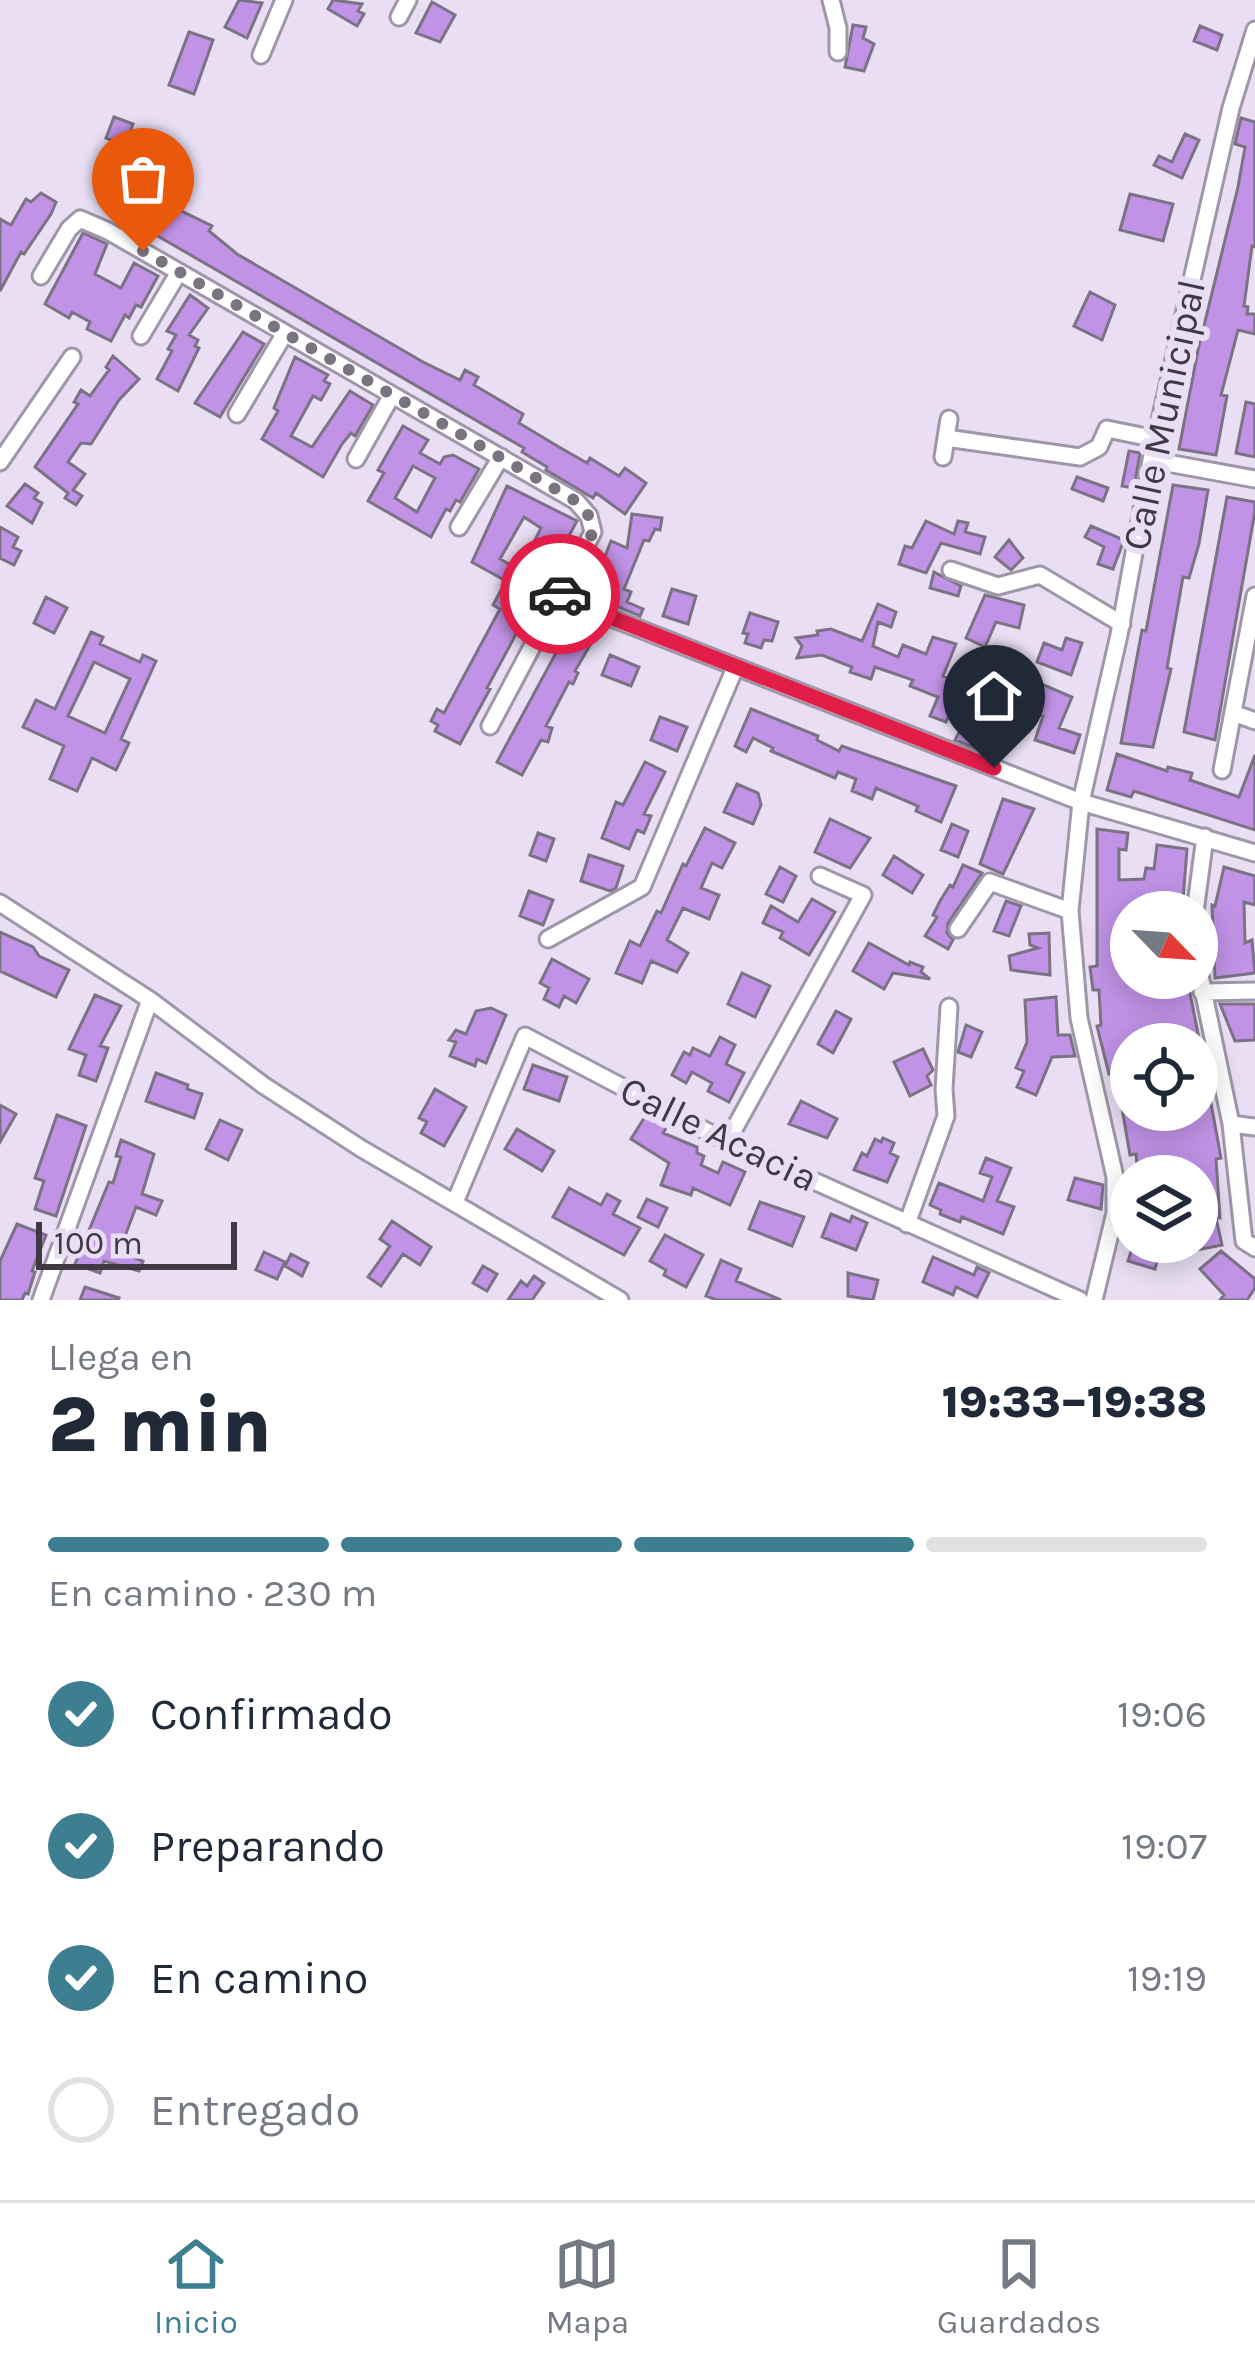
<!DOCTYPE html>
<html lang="es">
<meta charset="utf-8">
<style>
body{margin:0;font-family:Karla,sans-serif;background:#f6f6f7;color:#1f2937;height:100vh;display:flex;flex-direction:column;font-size:45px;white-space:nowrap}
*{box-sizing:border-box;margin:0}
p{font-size:39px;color:#747a83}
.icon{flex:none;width:66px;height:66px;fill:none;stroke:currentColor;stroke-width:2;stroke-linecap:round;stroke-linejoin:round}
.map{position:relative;height:1300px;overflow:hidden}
.drawer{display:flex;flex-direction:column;background:#fff;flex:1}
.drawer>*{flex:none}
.needle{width:78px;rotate:115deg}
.buttons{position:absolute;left:1110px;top:891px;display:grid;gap:24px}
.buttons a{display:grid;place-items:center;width:108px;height:108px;border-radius:50%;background:#fff;box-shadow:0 6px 30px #0003;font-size:60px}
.scale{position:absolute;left:36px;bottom:30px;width:201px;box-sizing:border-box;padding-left:12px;border:6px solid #3e3942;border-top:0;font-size:33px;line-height:42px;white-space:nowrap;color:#3e3942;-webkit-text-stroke:9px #e9def3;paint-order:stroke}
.pin{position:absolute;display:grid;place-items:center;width:102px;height:102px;color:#fff;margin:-123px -51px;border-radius:50% 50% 50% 0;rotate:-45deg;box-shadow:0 0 12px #0007}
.pin .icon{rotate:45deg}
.courier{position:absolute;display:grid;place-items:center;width:120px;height:120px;margin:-60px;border:9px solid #e11d48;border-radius:50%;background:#fff;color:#222;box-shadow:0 3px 15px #0007}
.head em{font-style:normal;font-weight:800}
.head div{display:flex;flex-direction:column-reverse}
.head{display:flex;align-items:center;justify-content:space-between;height:204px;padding:0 48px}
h1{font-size:78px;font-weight:800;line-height:90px}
.bar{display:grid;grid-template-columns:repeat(4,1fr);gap:18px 12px;align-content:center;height:144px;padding:0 48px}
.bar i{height:15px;border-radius:9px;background:#e0e1e3}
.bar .current{background:#3d7f90}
.bar p{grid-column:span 4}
ol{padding:0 48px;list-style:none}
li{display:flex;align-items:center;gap:36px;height:132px}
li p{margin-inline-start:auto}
li .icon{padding:12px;border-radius:50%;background:#3d7f90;color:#fff;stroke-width:4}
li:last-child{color:#747a83}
li i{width:66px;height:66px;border:6px solid #e0e1e3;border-radius:50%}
.tabs{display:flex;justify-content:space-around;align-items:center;height:168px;border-top:3px solid #e0e1e3;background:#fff;font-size:33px;color:#747a83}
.tabs a{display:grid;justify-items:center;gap:6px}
.tabs .current{color:#3d7f90}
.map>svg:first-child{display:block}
</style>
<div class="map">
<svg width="1255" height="1300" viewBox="0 0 1255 1300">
<rect width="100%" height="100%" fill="#e9def3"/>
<path fill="#c193e7" stroke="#7b7284" stroke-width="3" fill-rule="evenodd" d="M239,0L262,3L247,38L225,27Z
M333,0L362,4L358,11L364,14L357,26L328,9Z
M432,2L455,15L440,42L416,33Z
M853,25L866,27L863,38L874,44L864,71L845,67Z
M1200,26L1222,35L1217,50L1194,41Z
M189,32L213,40L194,94L169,85Z
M114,117L133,124L125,145L106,138Z
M1241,118L1255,122V247L1252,246L1244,306L1248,307L1247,314H1255V334L1238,330L1221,395L1227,396L1216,455L1179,449L1198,350L1238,187L1245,147L1235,144Z
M1185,134L1199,140L1182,178L1154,165L1159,156L1172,162Z
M114,175L143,191L145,187L165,198L163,202L212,226L209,231L237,254L423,362L460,380L465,370L478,377L474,385L523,414L519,423L559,447L587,463L590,458L619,476L625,468L646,483L625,514L596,493L593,498L546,470L547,467L522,452L524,448L99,202Z
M41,193L56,202L51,214L24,254L21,252L0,291V219L11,225L26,199L31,202Z
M1130,194L1173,204L1163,241L1120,230Z
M83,233L107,244L95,274L121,288L134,263L158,276L141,307L136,305L129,318L125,315L111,341L87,329L90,322L72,312L69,318L45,304Z
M1090,292L1115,305L1102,340L1074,326Z
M190,295L208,308L189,335L198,340L195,346L199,348L178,391L157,379L172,351L168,349L176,335L167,331Z
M243,332L264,344L220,417L195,403Z
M113,356L139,379L119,400L91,444L81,443L68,462L85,474L73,490L82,496L76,505L65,498L68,493L35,467L78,404L74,402L81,390L90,396L109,370L106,367Z
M295,357L328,375L324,381L330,384L321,400L313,396L291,436L312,447L350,391L373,405L355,436L351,433L342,444L323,477L262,439L278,411L274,408Z
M1246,402L1255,404V457L1236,453Z
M403,426L428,440L420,453L440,464L444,457L453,455L479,469L460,502L456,500L450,511L446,509L431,537L368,501L384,473L378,470ZM413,466L435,478L417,512L395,498Z
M1129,451L1140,453L1134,488L1122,486Z
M1077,477L1108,488L1103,501L1072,489Z
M25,484L38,493L34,498L42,503L32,523L7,506Z
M1173,485L1208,490L1199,544L1189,578L1183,577L1167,668L1171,669L1153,747L1121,743L1142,630L1146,631Z
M507,486L577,521L487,688L490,689L460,744L435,731L438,725L431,721L437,709L444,713L500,609L493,605L506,581L472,562ZM524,517L541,528L520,570L500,559Z
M1227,497L1255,502V511L1215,740L1184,732Z
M632,514L662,518L660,530L655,529L649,541L644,540L624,589L631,592L627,602L643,609L640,616L590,595L611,541L627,548Z
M926,521L954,534L958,521L968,523L965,532L985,537L980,554L941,543L926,573L899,564L905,546L912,548Z
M1091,526L1124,540L1113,569L1098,564L1104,547L1085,537Z
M0,527L18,537L13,547L21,551L14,565L0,558Z
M1009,540L1023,558L1011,570L995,557Z
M934,572L961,586L958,596L930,588Z
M672,589L696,596L688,624L663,616Z
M985,595L1024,605L1019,628L996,622L985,647L966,638Z
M46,597L67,608L54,633L34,623Z
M878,604L896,612L891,627L878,622L873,646L898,657L903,645L926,654L933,637L956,644L943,676L962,684L946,722L930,716L938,697L910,686L913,680L875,667L871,679L850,672L852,667L822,655L797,658L802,646L796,638L818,635L817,631L831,629L862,641Z
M750,613L778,622L772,641L764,640L761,648L745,643L748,634L743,633Z
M570,627L593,640L575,671L578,673L573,684L569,682L546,726L552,728L548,742L541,740L522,775L497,762Z
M91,632L103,637L100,644L140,662L143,655L156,661L121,739L129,743L116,770L92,758L77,791L50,779L64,746L23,727L36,700L55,709ZM94,662L130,679L105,733L68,716Z
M1066,638L1082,643L1071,675L1037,662L1044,643L1062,650Z
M610,655L639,667L631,686L602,675Z
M1039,683L1072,697L1059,728L1080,735L1074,753L1035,740L1043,716L1028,710Z
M984,685L1004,693L983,751L955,740Z
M751,709L818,736L817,740L839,751L842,746L956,786L941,822L916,811L918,806L876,788L872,799L852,791L856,779L838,772L835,778L771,751L773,748L753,738L746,752L735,746Z
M660,717L687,727L677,751L651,740Z
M1117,754L1167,771L1168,767L1192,773L1190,780L1239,797L1255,755V830L1134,791L1131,797L1107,790Z
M645,762L665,772L644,814L651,816L644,833L637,830L629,849L602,838L616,802L623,805Z
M737,784L758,793L761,805L753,824L724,812Z
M1003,799L1034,809L1003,874L980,864Z
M830,819L870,838L850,868L815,852Z
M952,824L968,831L958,857L941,850Z
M705,828L735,843L722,868L712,863L701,888L719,895L709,919L683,908L667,940L688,953L677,972L651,961L642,983L616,973L630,941L640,946L657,911L661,913L683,864L686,866Z
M1097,829L1128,833L1126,850L1119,849V880L1144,879L1146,868L1154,869L1157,845L1187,849L1182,912H1124L1125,939H1129L1131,978H1187L1200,1044H1151L1149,1036L1131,1040V1110H1152L1159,1128L1179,1124L1176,1110H1197V1055L1202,1054L1221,1158L1216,1159L1220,1218H1216L1222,1245L1197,1250V1176H1138L1136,1154L1130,1155L1116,1073L1109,1074L1097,1026L1101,1025L1099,990H1093L1090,967L1097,966Z
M538,833L554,839L546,861L530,855Z
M589,855L623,866L616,888L610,891L581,881Z
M894,856L923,875L912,893L883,875Z
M963,865L982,873L948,923L947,933L953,940L948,949L925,936L937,917L933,915L940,901L950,885L953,887Z
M780,867L796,876L783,902L766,894Z
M1224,867L1255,876V905L1244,902L1245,943L1252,940L1255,973L1215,978L1212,905L1215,906Z
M529,891L553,900L543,925L520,916Z
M812,899L835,912L809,955L780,938L783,932L763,923L771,906L798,922Z
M1006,901L1021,906L1009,936L994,931Z
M0,932L33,947L39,956L69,970L56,997L0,971Z
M1049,933L1050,975L1011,970L1009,956L1038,948L1030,945L1029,934Z
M869,943L909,965L910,962L923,967L921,972L930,979L893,973L884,989L853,971Z
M552,959L589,979L576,1003L564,996L559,1007L544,999L549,988L540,983Z
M742,973L770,986L755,1017L728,1004Z
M95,995L121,1006L100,1046L108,1048L96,1081L79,1075L86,1055L69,1049Z
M1056,997L1058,1035H1070L1075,1056L1052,1057L1036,1095L1017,1087L1024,1071L1016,1068L1027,1042L1025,1000Z
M1220,1004H1255V1040L1235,1041Z
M491,1008L506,1015L486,1063L477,1059L475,1066L450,1056L456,1042L449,1040L456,1030L466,1034L476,1011Z
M836,1011L851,1019L833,1053L818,1044Z
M966,1025L982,1032L971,1057L958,1052Z
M720,1037L735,1045L726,1064L744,1073L729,1102L708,1091L712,1083L692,1072L686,1083L672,1075L684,1052L690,1055L693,1048L710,1056Z
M923,1049L933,1070L927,1076L931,1085L910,1096L894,1062Z
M533,1065L567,1077L559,1101L524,1089Z
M156,1073L188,1085L187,1089L202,1094L194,1118L146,1101Z
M435,1089L466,1107L444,1146L421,1133L427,1122L419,1118Z
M801,1101L837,1119L827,1138L789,1124Z
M0,1105L16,1114L0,1142Z
M57,1115L86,1126L56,1216L35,1209L44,1181L35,1178Z
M646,1115L667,1127L663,1133L697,1147V1153L704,1156L701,1165L718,1173L723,1162L745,1172L730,1205L693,1188L691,1195L661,1185L669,1163L631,1139Z
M220,1120L242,1130L228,1160L206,1149Z
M517,1129L554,1151L542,1171L505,1149Z
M883,1138L894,1143L890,1153L898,1157L887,1182L854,1170L862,1153L867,1156L875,1139L881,1142Z
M121,1140L154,1154L142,1194L162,1201L156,1215L136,1207L119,1252L143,1261L139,1271L104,1261L100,1273L75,1264L109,1182L113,1183L121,1157L116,1156Z
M986,1158L1011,1168L997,1201L1014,1207L1003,1234L962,1217L960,1222L940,1214L941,1210L930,1205L939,1183L983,1201L992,1177L980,1173Z
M1075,1178L1103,1185L1101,1209L1068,1200Z
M569,1188L601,1205L607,1194L620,1201L613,1214L640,1228L624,1255L553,1217Z
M647,1199L667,1208L658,1227L638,1217Z
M760,1202L804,1217L792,1246L749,1229Z
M831,1214L850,1222L852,1216L867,1223L856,1250L822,1237Z
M392,1221L431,1247L420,1265L403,1254L381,1286L368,1277L390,1246L380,1239Z
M17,1224L46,1235L32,1271L35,1272L28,1294L25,1293L22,1300H0V1261Z
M665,1235L703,1255L686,1287L664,1275L666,1270L650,1261Z
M1134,1242L1160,1250L1155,1269L1128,1261Z
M1221,1251L1255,1279V1288L1247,1300H1220L1224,1295L1200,1269Z
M264,1252L285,1262L277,1279L256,1270Z
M291,1254L308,1263L302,1276L285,1266Z
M933,1257L974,1275L977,1267L989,1273L977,1297L956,1287L953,1295L923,1282Z
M721,1260L741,1269L736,1281L781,1300H717L706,1296Z
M483,1266L497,1274L487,1291L473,1283Z
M848,1273L878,1280L873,1300L848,1296Z
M534,1276L544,1283L532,1300H508L521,1281L527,1286Z
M85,1287L119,1298L118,1300H80Z"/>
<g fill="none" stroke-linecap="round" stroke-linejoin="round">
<defs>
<path id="minor" d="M831,0L838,28V52
M399,17L408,0
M261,55L284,0
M41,276L69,229L80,219L108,231L576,501L589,516L593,532L490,726
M141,336L179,272
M237,414L285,333
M946,438L1080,457L1099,447L1107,429L1156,439
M943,457L949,419
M356,459L392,395
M1151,460L1255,479
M0,462L72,357
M459,527L501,457
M951,570L998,586L1040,575L1122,624
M558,597L1081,802L1255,853
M1233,713L1255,721
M1222,770L1255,596
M0,903L150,1000L263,1085L362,1149L620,1300
M1195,912L1205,837
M958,929L990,882L1070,911
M548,939L642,887L735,668
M1197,961L1231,1124L1244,1241L1255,1248
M1202,992L1255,991
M1231,1124L1255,1127
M727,1142L863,895L820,876
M455,1202L525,1036L727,1142L1080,1300
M907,1224L946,1116L944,1089L949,1007
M41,1300L150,1000
M1094,1300L1115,1213V1177L1079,1018L1070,911L1081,802L1119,635L1151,460L1231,108L1255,30"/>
</defs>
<use href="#minor" stroke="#a096a9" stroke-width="21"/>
<use href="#minor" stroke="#fff" stroke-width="15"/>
</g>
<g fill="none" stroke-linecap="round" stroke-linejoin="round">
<path stroke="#7a7380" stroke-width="12" stroke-dasharray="0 21.6" d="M143,251L576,501L589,516L593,532L560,594"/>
<path stroke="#e11d48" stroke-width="15" d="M560,594L559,597L994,768"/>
</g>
<g text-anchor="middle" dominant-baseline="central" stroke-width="12" stroke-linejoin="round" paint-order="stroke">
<g font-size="39" fill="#3e3942" stroke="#e9def3">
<text transform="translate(1164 415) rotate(-78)">Calle Municipal</text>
<text transform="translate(719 1134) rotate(26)">Calle Acacia</text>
</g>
</g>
</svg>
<div class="buttons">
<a><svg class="needle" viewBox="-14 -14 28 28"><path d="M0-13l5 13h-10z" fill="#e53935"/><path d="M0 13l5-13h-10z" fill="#747a83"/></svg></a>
<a><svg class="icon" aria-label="locate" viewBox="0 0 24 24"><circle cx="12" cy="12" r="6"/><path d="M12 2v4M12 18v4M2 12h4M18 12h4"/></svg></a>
<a><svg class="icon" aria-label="layers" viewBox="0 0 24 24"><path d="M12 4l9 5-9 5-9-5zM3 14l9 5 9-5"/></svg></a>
</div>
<div class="scale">100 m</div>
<div class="pin" style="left:143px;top:251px;background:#ea580c"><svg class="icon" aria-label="bag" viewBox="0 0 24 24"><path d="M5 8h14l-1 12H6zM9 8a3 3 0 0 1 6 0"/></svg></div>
<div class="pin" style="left:994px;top:768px;background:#1f2937"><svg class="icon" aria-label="home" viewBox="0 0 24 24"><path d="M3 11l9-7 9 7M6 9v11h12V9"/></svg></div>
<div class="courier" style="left:560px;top:594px"><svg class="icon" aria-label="car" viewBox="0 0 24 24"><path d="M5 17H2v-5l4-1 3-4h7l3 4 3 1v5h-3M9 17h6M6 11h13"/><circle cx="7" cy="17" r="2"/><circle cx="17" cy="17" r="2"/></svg></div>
</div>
<section class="drawer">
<div class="head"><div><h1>2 min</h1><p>Llega en</p></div><em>19:33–19:38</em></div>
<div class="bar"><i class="current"></i><i class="current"></i><i class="current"></i><i></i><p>En camino · 230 m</p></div>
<ol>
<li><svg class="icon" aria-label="check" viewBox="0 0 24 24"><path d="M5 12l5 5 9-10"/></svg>Confirmado<p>19:06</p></li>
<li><svg class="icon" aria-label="check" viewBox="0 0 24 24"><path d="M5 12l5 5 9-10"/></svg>Preparando<p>19:07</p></li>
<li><svg class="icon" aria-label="check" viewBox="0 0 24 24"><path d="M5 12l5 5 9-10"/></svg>En camino<p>19:19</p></li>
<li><i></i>Entregado</li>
</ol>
</section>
<nav class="tabs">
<a class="current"><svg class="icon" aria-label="home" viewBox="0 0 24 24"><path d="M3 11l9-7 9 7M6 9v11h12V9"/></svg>Inicio</a>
<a><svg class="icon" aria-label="map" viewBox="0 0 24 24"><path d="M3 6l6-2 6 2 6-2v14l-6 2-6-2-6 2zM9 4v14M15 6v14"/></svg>Mapa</a>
<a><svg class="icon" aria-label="saved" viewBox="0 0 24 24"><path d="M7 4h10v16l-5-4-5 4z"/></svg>Guardados</a>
</nav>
